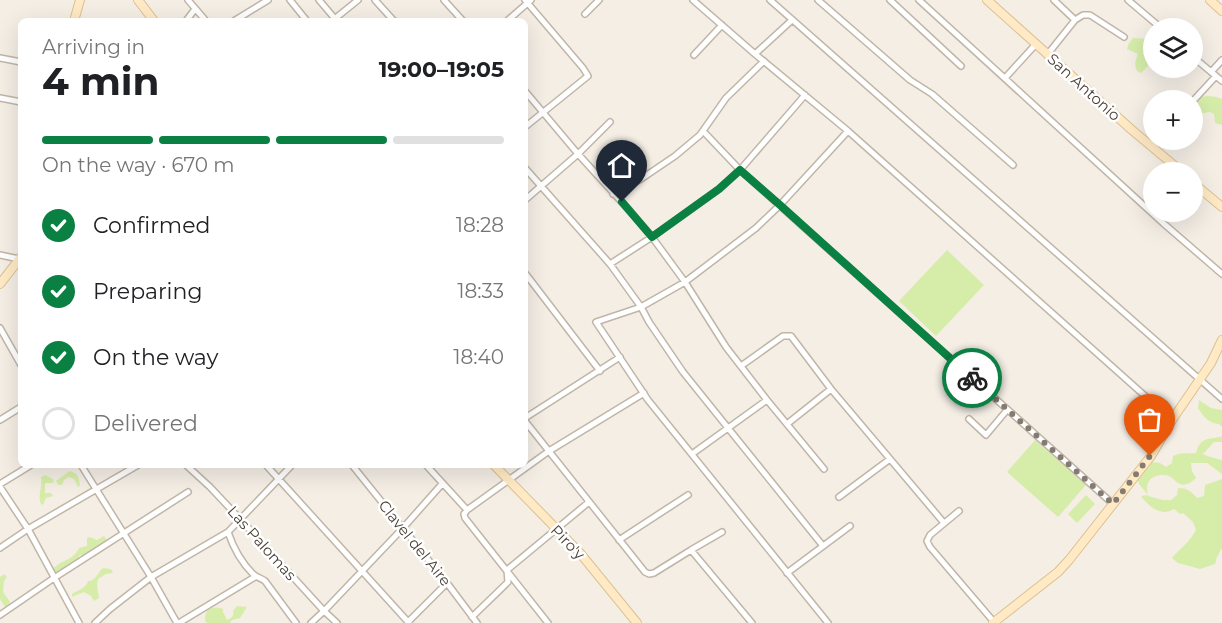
<!DOCTYPE html>
<meta charset="utf-8">
<style>
body{margin:0;font-family:Montserrat,sans-serif;background:#f6f6f6;color:#202124;height:100vh;display:flex;flex-direction:column;font-size:22px;white-space:nowrap}
*{box-sizing:border-box;margin:0}
p{font-size:20px;color:#757577}
.icon{flex:none;width:33px;height:33px;fill:none;stroke:currentColor;stroke-width:2;stroke-linecap:round;stroke-linejoin:round}
.map{position:relative;flex:1;overflow:hidden}
.side{position:absolute;left:18px;top:18px;width:510px;height:450px;display:flex;flex-direction:column;background:#fff;border-radius:9px;box-shadow:0 6px 24px #0002}
.side>*{flex:none}
.buttons{position:absolute;left:1143px;top:18px;display:grid;gap:12px}
.buttons a{display:grid;place-items:center;width:60px;height:60px;border-radius:50%;background:#fff;box-shadow:0 6px 24px #0002;font-size:30px}
.pin{position:absolute;display:grid;place-items:center;width:51px;height:51px;color:#fff;margin:-62px -26px;border-radius:50% 50% 50% 0;rotate:-45deg;box-shadow:0 0 6px #0007}
.pin .icon{rotate:45deg}
.courier{position:absolute;display:grid;place-items:center;width:60px;height:60px;margin:-30px;border:4px solid #0b8043;border-radius:50%;background:#fff;color:#222;box-shadow:0 2px 8px #0007}
.head em{font-style:normal;font-weight:700}
.head div{display:flex;flex-direction:column-reverse}
.head{display:flex;align-items:center;justify-content:space-between;height:102px;padding:0 24px}
h1{font-size:39px;font-weight:700;line-height:45px}
.bar{display:grid;grid-template-columns:repeat(4,1fr);gap:9px 6px;align-content:center;height:72px;padding:0 24px}
.bar i{height:8px;border-radius:4px;background:#e0e0e0}
.bar .current{background:#0b8043}
.bar p{grid-column:span 4}
ol{padding:0 24px;list-style:none}
li{display:flex;align-items:center;gap:18px;height:66px}
li p{margin-inline-start:auto}
li .icon{padding:6px;border-radius:50%;background:#0b8043;color:#fff;stroke-width:4}
li:last-child{color:#757577}
li i{width:33px;height:33px;border:3px solid #e0e0e0;border-radius:50%}
.map>svg:first-child{display:block}
</style>
<div class="map">
<svg width="1222" height="623" viewBox="0 0 1222 623">
<rect width="100%" height="100%" fill="#f4eee5"/>
<path fill="#d6edaa" d="M1133,38L1147,39L1152,44V48L1148,54L1149,65L1141,73L1137,71C1134,64 1135,62 1138,54L1127,49L1129,43Z
M1170,91L1175,95L1174,100H1154L1161,93Z
M1208,96L1217,97L1222,99V125L1215,123L1214,114L1210,112L1198,114C1192,107 1195,103 1200,97Z
M947,250L984,285L936,336L899,301Z
M1199,400L1211,408L1222,410V427L1219,424C1208,423 1204,417 1198,408Z
M1222,435V442H1214L1204,453H1201L1207,456L1222,460V474L1207,463H1191L1192,471L1196,478L1190,483L1183,485C1176,483 1176,481 1171,477C1165,473 1153,475 1149,481C1146,486 1147,491 1148,496L1163,500H1171L1177,495L1178,488C1187,488 1191,491 1197,498L1204,496L1205,485L1222,479V548L1217,557L1215,564L1200,569L1178,563L1172,558C1180,548 1189,543 1196,530L1193,522L1183,513L1180,514L1174,509C1161,517 1149,507 1141,496L1148,495L1139,484L1136,476L1153,462L1160,463L1166,467L1172,463L1173,456C1181,452 1187,454 1196,453C1200,438 1207,439 1221,437Z
M1035,440L1086,485L1058,517L1007,472Z
M70,471C79,474 79,478 80,486L78,487L74,479L69,477L64,480L62,485H58L56,481L57,480Z
M45,475L53,479L54,481L53,483H45V493H51L53,496L46,498L43,505L41,504C37,495 43,487 41,477Z
M1086,495L1095,504L1077,523L1068,514Z
M104,536L108,542L84,556L80,555L71,566L56,575L53,573V569C62,559 73,561 79,548L87,546V538L90,537L97,540Z
M103,568L110,569L113,571L112,573L106,574L98,579L97,586L99,598L94,601L91,596L84,592L72,597V594C78,590 86,588 88,581C96,581 97,573 103,568Z
M4,574L7,577L4,581L3,592L10,602L9,606L5,607L0,599V577Z
M237,606L247,607L240,618L232,620L230,623H207L205,621C204,609 213,605 223,609V612L227,620C232,618 234,616 233,611Z"/>
<g fill="none" stroke-linecap="round" stroke-linejoin="round">
<defs>
<path id="street" d="M188,0L206,21
M290,0L307,21
M319,0L336,20
M375,0L394,21
M444,0L463,21
M693,0L755,54L848,131L1172,420
M770,0L1222,399
M818,0L910,80L932,94L1013,165
M890,0L961,66
M919,0L1163,223L1222,274
M1128,0L1161,28
M585,14L599,0
M1075,20L1083,15H1090L1124,37
M186,21L195,9
M234,21L268,0
M332,21L358,0
M507,21L531,0
M755,54L792,20
M694,55L722,25
M1047,55L1075,20L1054,0
M1192,56L1222,81
M0,58L21,62
M1211,72L1222,60
M1005,78L1036,44
M525,91L578,154L630,211L652,237L685,282L726,347L767,400L824,469
M0,98L21,102
M1192,102L1216,76
M525,127L588,76L583,68L525,0
M703,131L740,170L1113,504
M525,168L610,264L641,307L649,322L683,372L823,546
M613,194L641,179L675,156L700,135L726,98L764,61
M525,200L578,154L610,122
M0,255L19,259
M610,264L652,237L719,189L740,170L805,95
M525,273L600,371
M0,328L21,365
M741,366L783,336H791L831,389L944,523
M525,418L620,357
M969,419L986,435L1007,410
M0,420L21,407
M525,421L645,572L649,574L654,573L691,550L752,623
M787,424L831,389
M692,454L767,400
M81,465L151,577L177,623
M186,465L210,487L241,520L324,611L337,623
M266,465L409,623
M352,465L447,583L477,623
M426,465L467,510
M0,484L31,465
M0,487L28,529L79,623
M839,497L890,459
M959,511L930,535L927,541L930,547L994,622
M228,532C233,547 242,563 253,574C256,577 261,578 265,581L296,623
M619,540L688,495
M0,548L28,529L138,465
M691,550L722,532
M787,573L850,526
M0,615L54,578L188,492
M472,617L508,582L507,570L589,502
M408,622L447,583
M95,623L110,609L151,577L228,532L292,465
M179,623L255,577
M311,623L324,611L403,528L442,484
M548,623L465,518L464,514L467,510L549,451L644,393
M828,623L648,400L596,322L641,307L685,282L756,228L780,205L848,131"/>
<path id="secondary" d="M138,0L154,21
M987,0L1132,130L1182,172
M1210,0L1222,11
M74,21L80,0
M1192,182L1222,207
M0,284L21,257
M494,465L580,553L637,623
M993,623L1058,572L1069,560L1151,456L1172,420L1211,363L1222,340"/>
</defs>
<use href="#street" stroke="#c1b5a7" stroke-width="8"/>
<use href="#secondary" stroke="#dcc192" stroke-width="10"/>
<use href="#street" stroke="#fff" stroke-width="5"/>
<use href="#secondary" stroke="#ffeac5" stroke-width="8"/>
</g>
<g fill="none" stroke-linecap="round" stroke-linejoin="round">
<path stroke="#847c72" stroke-width="6" stroke-dasharray="0 10.8" d="M972,378L1113,504L1150,456"/>
<path stroke="#0b8043" stroke-width="8" d="M622,202L652,237L719,189L740,170L780,205L972,378"/>
</g>
<g text-anchor="middle" dominant-baseline="central" stroke-width="5" stroke-linejoin="round" paint-order="stroke">
<g font-size="15" fill="#483e34" stroke="#fff">
<text transform="translate(1084 87) rotate(42)">San Antonio</text>
<text transform="translate(568 542) rotate(46)">Piro'y</text>
<text transform="translate(262 543) rotate(48)">Las Palomas</text>
<text transform="translate(415 543) rotate(51)">Clavel del Aire</text>
</g>
</g>
</svg>
<div class="buttons">
<a><svg class="icon" aria-label="layers" viewBox="0 0 24 24"><path d="M12 4l9 5-9 5-9-5zM3 14l9 5 9-5"/></svg></a>
<a>+</a>
<a>−</a>
</div>
<div class="pin" style="left:1150px;top:456px;background:#ea580c"><svg class="icon" aria-label="bag" viewBox="0 0 24 24"><path d="M5 8h14l-1 12H6zM9 8a3 3 0 0 1 6 0"/></svg></div>
<div class="pin" style="left:622px;top:202px;background:#1f2937"><svg class="icon" aria-label="home" viewBox="0 0 24 24"><path d="M3 11l9-7 9 7M6 9v11h12V9"/></svg></div>
<div class="courier" style="left:972px;top:378px"><svg class="icon" aria-label="bike" viewBox="0 0 24 24"><circle cx="6" cy="16" r="4"/><circle cx="18" cy="16" r="4"/><path d="M6 16l4-8h5l3 8M10 8l3 8H6M13 5h3"/></svg></div>
<section class="side">
<div class="head"><div><h1>4 min</h1><p>Arriving in</p></div><em>19:00–19:05</em></div>
<div class="bar"><i class="current"></i><i class="current"></i><i class="current"></i><i></i><p>On the way · 670 m</p></div>
<ol>
<li><svg class="icon" aria-label="check" viewBox="0 0 24 24"><path d="M5 12l5 5 9-10"/></svg>Confirmed<p>18:28</p></li>
<li><svg class="icon" aria-label="check" viewBox="0 0 24 24"><path d="M5 12l5 5 9-10"/></svg>Preparing<p>18:33</p></li>
<li><svg class="icon" aria-label="check" viewBox="0 0 24 24"><path d="M5 12l5 5 9-10"/></svg>On the way<p>18:40</p></li>
<li><i></i>Delivered</li>
</ol>
</section>
</div>
